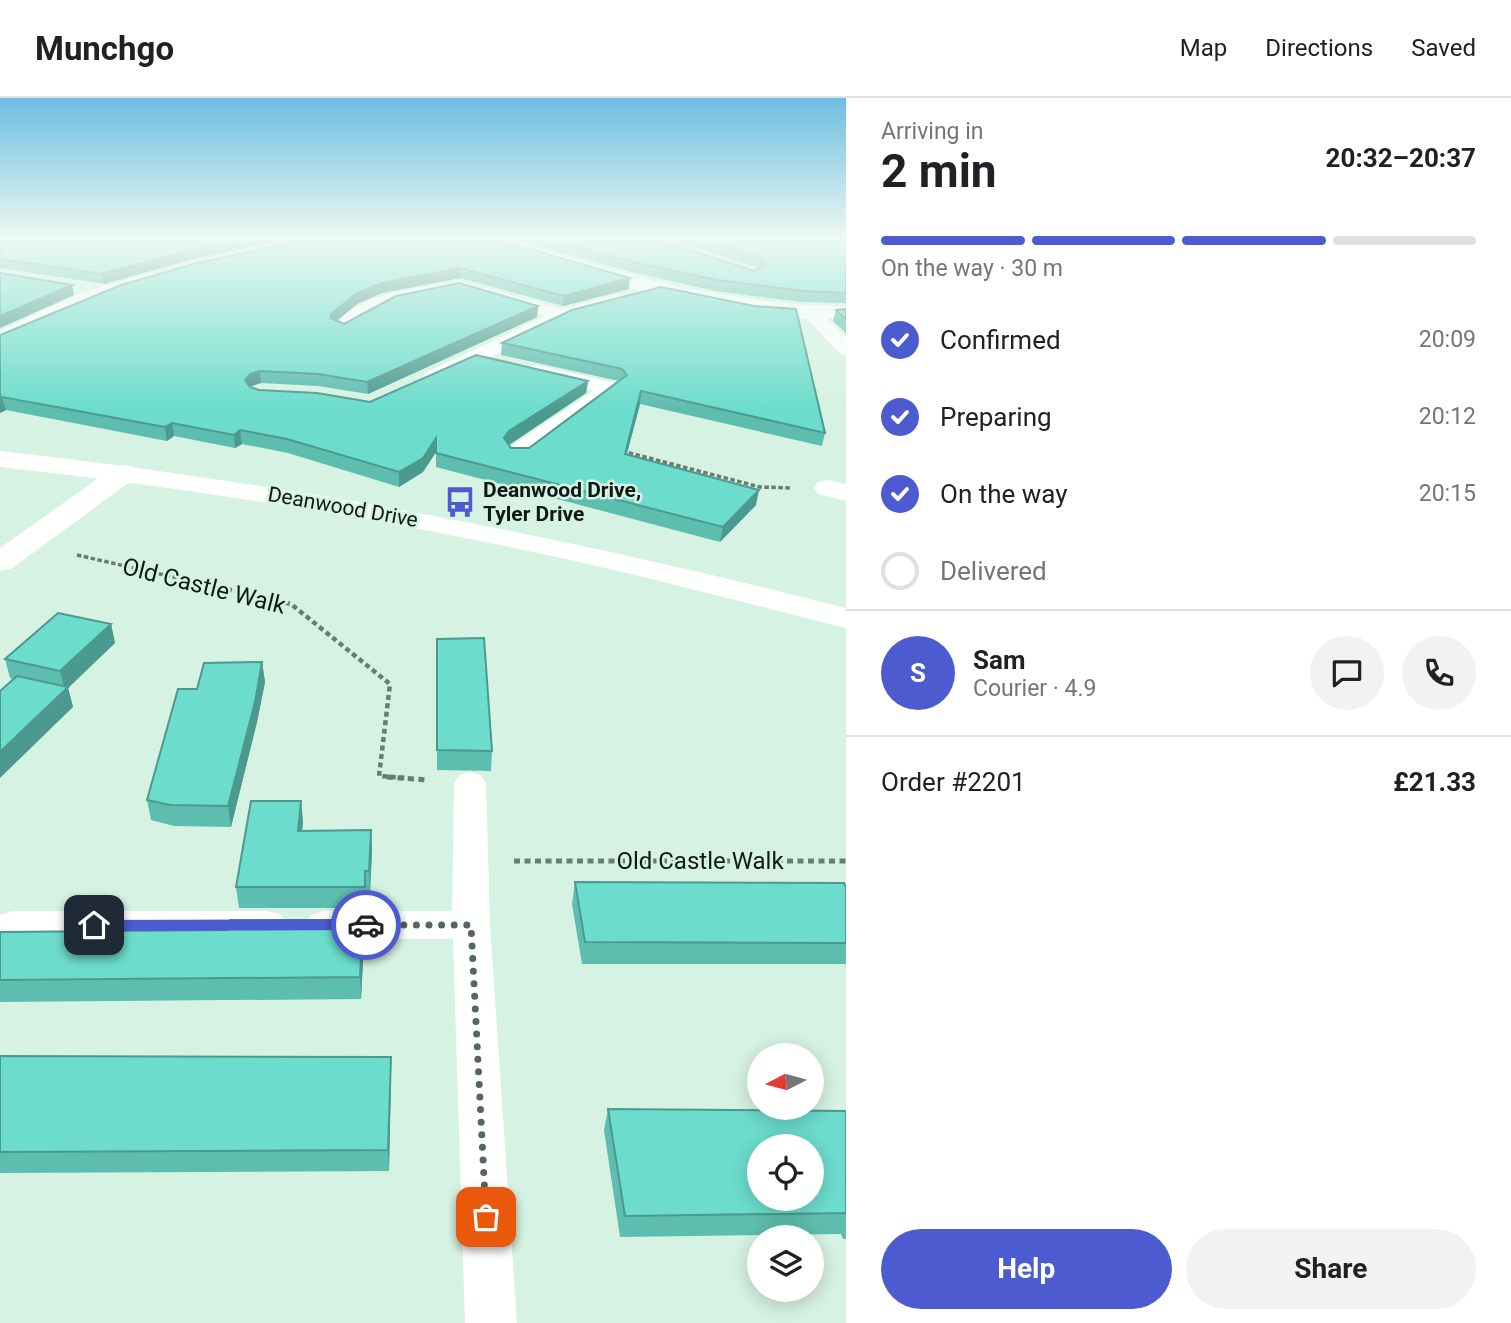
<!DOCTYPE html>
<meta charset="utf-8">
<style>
body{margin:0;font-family:Roboto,sans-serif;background:#f2f2f2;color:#202124;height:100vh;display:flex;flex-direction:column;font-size:26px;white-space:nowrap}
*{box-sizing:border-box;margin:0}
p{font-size:23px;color:#757577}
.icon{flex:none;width:38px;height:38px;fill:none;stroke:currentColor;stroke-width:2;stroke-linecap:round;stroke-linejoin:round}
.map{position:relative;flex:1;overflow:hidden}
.details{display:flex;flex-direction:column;background:#fff;width:665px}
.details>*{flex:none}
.needle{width:46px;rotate:264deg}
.tools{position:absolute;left:747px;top:945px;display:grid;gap:14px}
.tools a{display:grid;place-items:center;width:77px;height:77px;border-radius:50%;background:#fff;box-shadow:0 4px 18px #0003;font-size:35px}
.pin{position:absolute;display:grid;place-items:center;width:60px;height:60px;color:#fff;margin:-30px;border-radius:14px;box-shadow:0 4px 10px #0006}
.courier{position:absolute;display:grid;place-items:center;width:70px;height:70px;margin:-35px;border:5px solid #4c5bd0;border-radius:50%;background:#fff;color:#222;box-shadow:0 2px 9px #0007}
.head em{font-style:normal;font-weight:700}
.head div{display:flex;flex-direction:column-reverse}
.head{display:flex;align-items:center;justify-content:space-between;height:119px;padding:0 35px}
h1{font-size:46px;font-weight:700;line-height:52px}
.bar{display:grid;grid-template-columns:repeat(4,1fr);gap:10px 7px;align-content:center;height:84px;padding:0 35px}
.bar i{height:9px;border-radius:5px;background:#e0e0e0}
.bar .active{background:#4c5bd0}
.bar p{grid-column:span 4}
.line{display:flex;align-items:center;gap:18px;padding:0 35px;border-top:2px solid #e0e0e0}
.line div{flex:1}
.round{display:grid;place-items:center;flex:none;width:74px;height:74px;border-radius:37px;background:#f2f2f2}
ol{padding:0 35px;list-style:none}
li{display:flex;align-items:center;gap:21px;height:77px}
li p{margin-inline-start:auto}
li .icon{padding:7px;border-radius:50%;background:#4c5bd0;color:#fff;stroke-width:4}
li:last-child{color:#757577}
li i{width:38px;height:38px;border:4px solid #e0e0e0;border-radius:50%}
.primary-button{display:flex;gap:14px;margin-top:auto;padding:14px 35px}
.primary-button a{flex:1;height:80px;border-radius:42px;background:#4c5bd0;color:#fff;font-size:28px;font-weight:700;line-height:80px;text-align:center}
.primary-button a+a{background:#f2f2f2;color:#202124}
header{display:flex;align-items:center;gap:42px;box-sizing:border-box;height:98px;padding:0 35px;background:#fff;border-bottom:2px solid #e0e0e0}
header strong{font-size:33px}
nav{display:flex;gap:38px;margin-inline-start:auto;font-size:24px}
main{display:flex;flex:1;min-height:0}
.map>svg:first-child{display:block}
</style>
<header>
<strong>Munchgo</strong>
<nav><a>Map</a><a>Directions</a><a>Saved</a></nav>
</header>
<main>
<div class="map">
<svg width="846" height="1225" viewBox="0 0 846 1225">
<rect width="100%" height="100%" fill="#d6f2e2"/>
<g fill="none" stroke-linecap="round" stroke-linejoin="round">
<path stroke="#6a7c72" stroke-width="3.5" stroke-dasharray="4.5 2.5" stroke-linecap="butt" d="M622,353L760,389L791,390
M77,457L234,493"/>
<path stroke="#6a7c72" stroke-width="4.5" stroke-dasharray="5 3.5" stroke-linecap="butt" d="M227,491L291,506L390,586L379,678L408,680"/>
<path stroke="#6a7c72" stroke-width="5" stroke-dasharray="6 4.5" stroke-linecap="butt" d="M387,679L427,682
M514,763H846"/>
<path fill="#fff" fill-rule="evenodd" d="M470,674L481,677L486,685L490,827L517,1225H465L453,841H324L311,837L305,827L311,817L324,813H452L454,685L459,677Z
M13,813H268L281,817L287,827L281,837L268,841H13L0,837V817Z"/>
<path fill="#fff" fill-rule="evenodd" d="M479,141H504C620,174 724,208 846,208V220H827L846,239V257L839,255L806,220C695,220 586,175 481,144Z
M152,174L161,179L158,183L93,204L0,247V233L79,196Z
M459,183L563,211L615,197L624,203L622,207L570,221L433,287L422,280L425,275L545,218L459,193L395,206L343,235L333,229C359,193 419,191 459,183Z
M537,267L620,286L623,291L528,361H510L506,355L510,349L593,293L529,279L526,274L529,269Z
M124,367L134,369L137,375L134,381L11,471L0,473V450L114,369Z
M828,382L846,386V403L818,396L814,390L818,384Z"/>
<path fill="#fff" fill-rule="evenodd" d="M0,353C286,385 567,438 846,510V530C742,504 638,476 533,454C357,416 179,389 0,369Z"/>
</g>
<path fill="#5dbdaf" d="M0,141L189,162L104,186L0,170Z
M308,141L629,191L563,208L460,180L382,195L357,206L337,223L344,226L538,208L537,219L368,296L318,288L261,285L250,289L259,292L370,304L588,283L586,295L509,347L511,350H529L619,283L501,257L502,245L572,212L825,335L822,348L640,306L627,356L756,407L720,444L436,369V354L423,374L399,389L288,355L242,346L235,350L174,338L167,343L6,312L0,315V237Z
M513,141H655L754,173L760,170L667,141H846V205L801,204L715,193L632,174Z
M846,211V235L833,223L836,212Z
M111,526L115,545L68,590L73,609L10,580L5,561Z
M437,541L492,653L491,673L437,672Z
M262,564L265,584L257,624L231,729L174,728L151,722L147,702L197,591Z
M301,703L303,724L302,732H371L372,753L370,794H366V810H239L236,789Z
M575,784L846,790V866H582L572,806Z
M363,822L364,844L361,901L0,904V834L228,832Z
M0,958L391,980L389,1073L0,1075Z
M608,1011L846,1013V1141H843L841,1136L620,1139L604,1032Z"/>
<path fill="#4c9a8f" d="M242,141H286L189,162L104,186L102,176L188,153Z
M460,170V180L382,195L357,206L331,227V216L357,195L382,185Z
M630,180L629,191L563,208L564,198Z
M72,187L74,197L0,230V218Z
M538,208L537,219L368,296L367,284Z
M260,273L261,285L251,288L246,295L245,282L250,276Z
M588,283L586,295L509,347L504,340L509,333Z
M641,293L640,306L623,370L625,356Z
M2,299L6,312L0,315V301Z
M172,325L174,338L167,343L165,329Z
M240,332L242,346L235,350L234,337Z
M436,340V354L423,374L399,389V374Z
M759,392L756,407L720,444L723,429Z
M111,526L115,545L68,590L73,609L0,680V654L65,592L60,573Z
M262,564L265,584L257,624L231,729L228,708Z
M301,703L303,724L300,753L298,733Z
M371,732L372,753L370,794L369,773Z
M363,822L364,844L361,901L360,879Z
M391,959V980L389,1073L388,1052Z"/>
<path fill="#6cdccc" stroke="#4c9a8f" stroke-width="2" fill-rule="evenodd" d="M0,141H242L188,153L102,176L0,161V154L4,152H0Z
M308,141H494L630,180L564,198L460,170L382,185L357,195L331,216V220L344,226L396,198L459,185L538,208L367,284L318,276L260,273L250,276L245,282L250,289L259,292L317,295L370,304L476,257L588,283L509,333L504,340L511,350H529L627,277L622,271L502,245L572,212L661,189L754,208L796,211L825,335L641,293L625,356L759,392L723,429L436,355V340L423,360L399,374L287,341L240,332L234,337L172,325L165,329L2,299L0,301V237L121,187L198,165Z
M548,141H655L754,173L766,166L762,160L699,141H846V195L803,193L717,182L633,164Z
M0,175L72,187L0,218Z
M846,211V221L836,212Z
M58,515L111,526L60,573L5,561Z
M484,540L492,653L437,652V541Z
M262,564L255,604L228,708L170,707L147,702L178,591H197L204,565Z
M17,578L68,589L0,654V593Z
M251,703H301L298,733L371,732L369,773H365V789H236Z
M575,784L844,785L846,790V845L585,844Z
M230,822H363L360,879L0,882V834L228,832Z
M0,958L391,959L388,1052L0,1054Z
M608,1011L846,1013V1115L625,1118ZM760,1048H812V1101H760Z"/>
<linearGradient id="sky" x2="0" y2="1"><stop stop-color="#6dbde1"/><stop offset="0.45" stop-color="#edf9f2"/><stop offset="1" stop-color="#edf9f2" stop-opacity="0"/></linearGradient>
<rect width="846" height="312" fill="url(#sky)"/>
<path fill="#4c5bd0" d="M366,821L373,827L366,832L94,833L87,827L94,822Z"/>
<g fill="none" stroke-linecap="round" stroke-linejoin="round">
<path stroke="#55665c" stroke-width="7" stroke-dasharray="0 12.6" d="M366,827H471L486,1119"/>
</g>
<defs>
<symbol id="bus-bare" viewBox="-9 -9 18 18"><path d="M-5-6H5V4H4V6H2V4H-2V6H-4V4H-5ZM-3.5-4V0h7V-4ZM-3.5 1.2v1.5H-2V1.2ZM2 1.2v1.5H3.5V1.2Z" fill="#4c5bd0" stroke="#d6f2e2" stroke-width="2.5" paint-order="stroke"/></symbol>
</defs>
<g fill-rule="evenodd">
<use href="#bus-bare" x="438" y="382" width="44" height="44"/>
</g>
<g text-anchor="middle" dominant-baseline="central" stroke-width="5" stroke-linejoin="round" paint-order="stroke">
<g font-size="21" font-weight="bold" fill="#101a14" stroke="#d6f2e2" text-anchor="start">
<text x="483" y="392">Deanwood Drive,<tspan x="483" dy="24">Tyler Drive</tspan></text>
</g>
<g font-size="21" fill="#101a14" stroke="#d6f2e2">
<text transform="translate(343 409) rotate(10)">Deanwood Drive</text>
</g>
<g font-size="24" fill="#101a14" stroke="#d6f2e2">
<text transform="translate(204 488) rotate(14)">Old Castle Walk</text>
<text x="700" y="763">Old Castle Walk</text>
</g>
</g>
</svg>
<div class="tools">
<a><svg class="needle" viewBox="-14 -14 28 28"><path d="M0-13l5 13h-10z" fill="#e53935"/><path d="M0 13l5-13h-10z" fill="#757577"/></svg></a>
<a><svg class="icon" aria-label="locate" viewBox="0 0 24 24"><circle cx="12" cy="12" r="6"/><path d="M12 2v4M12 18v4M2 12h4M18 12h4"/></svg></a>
<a><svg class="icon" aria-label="layers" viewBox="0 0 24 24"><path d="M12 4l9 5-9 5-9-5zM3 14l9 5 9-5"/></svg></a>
</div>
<div class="pin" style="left:486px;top:1119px;background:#ea580c"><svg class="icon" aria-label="bag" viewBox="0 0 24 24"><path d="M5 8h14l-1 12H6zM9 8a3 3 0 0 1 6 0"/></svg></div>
<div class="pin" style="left:94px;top:827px;background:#1f2937"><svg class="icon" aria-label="home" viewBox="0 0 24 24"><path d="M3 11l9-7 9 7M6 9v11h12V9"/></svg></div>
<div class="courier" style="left:366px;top:827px"><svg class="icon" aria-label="car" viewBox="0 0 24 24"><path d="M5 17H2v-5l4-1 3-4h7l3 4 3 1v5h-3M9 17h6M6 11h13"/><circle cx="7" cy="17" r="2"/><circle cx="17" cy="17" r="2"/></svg></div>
</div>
<section class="details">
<div class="head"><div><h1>2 min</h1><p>Arriving in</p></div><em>20:32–20:37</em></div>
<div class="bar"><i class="active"></i><i class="active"></i><i class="active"></i><i></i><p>On the way · 30 m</p></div>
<ol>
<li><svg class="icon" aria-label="check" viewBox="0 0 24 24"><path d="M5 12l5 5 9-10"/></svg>Confirmed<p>20:09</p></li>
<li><svg class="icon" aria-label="check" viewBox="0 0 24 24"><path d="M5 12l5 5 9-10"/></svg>Preparing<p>20:12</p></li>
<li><svg class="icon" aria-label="check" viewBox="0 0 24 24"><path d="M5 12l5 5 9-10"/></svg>On the way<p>20:15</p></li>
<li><i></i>Delivered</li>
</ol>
<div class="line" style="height:126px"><b class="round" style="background:#4c5bd0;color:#fff">S</b><div><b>Sam</b><p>Courier · 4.9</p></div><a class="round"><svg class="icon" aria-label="chat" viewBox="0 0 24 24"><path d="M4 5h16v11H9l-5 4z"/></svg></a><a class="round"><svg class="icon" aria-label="phone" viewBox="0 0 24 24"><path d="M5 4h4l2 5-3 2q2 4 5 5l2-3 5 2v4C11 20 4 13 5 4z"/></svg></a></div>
<div class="line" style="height:91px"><div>Order #2201</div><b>£21.33</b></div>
<div class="primary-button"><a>Help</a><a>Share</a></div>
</section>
</main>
